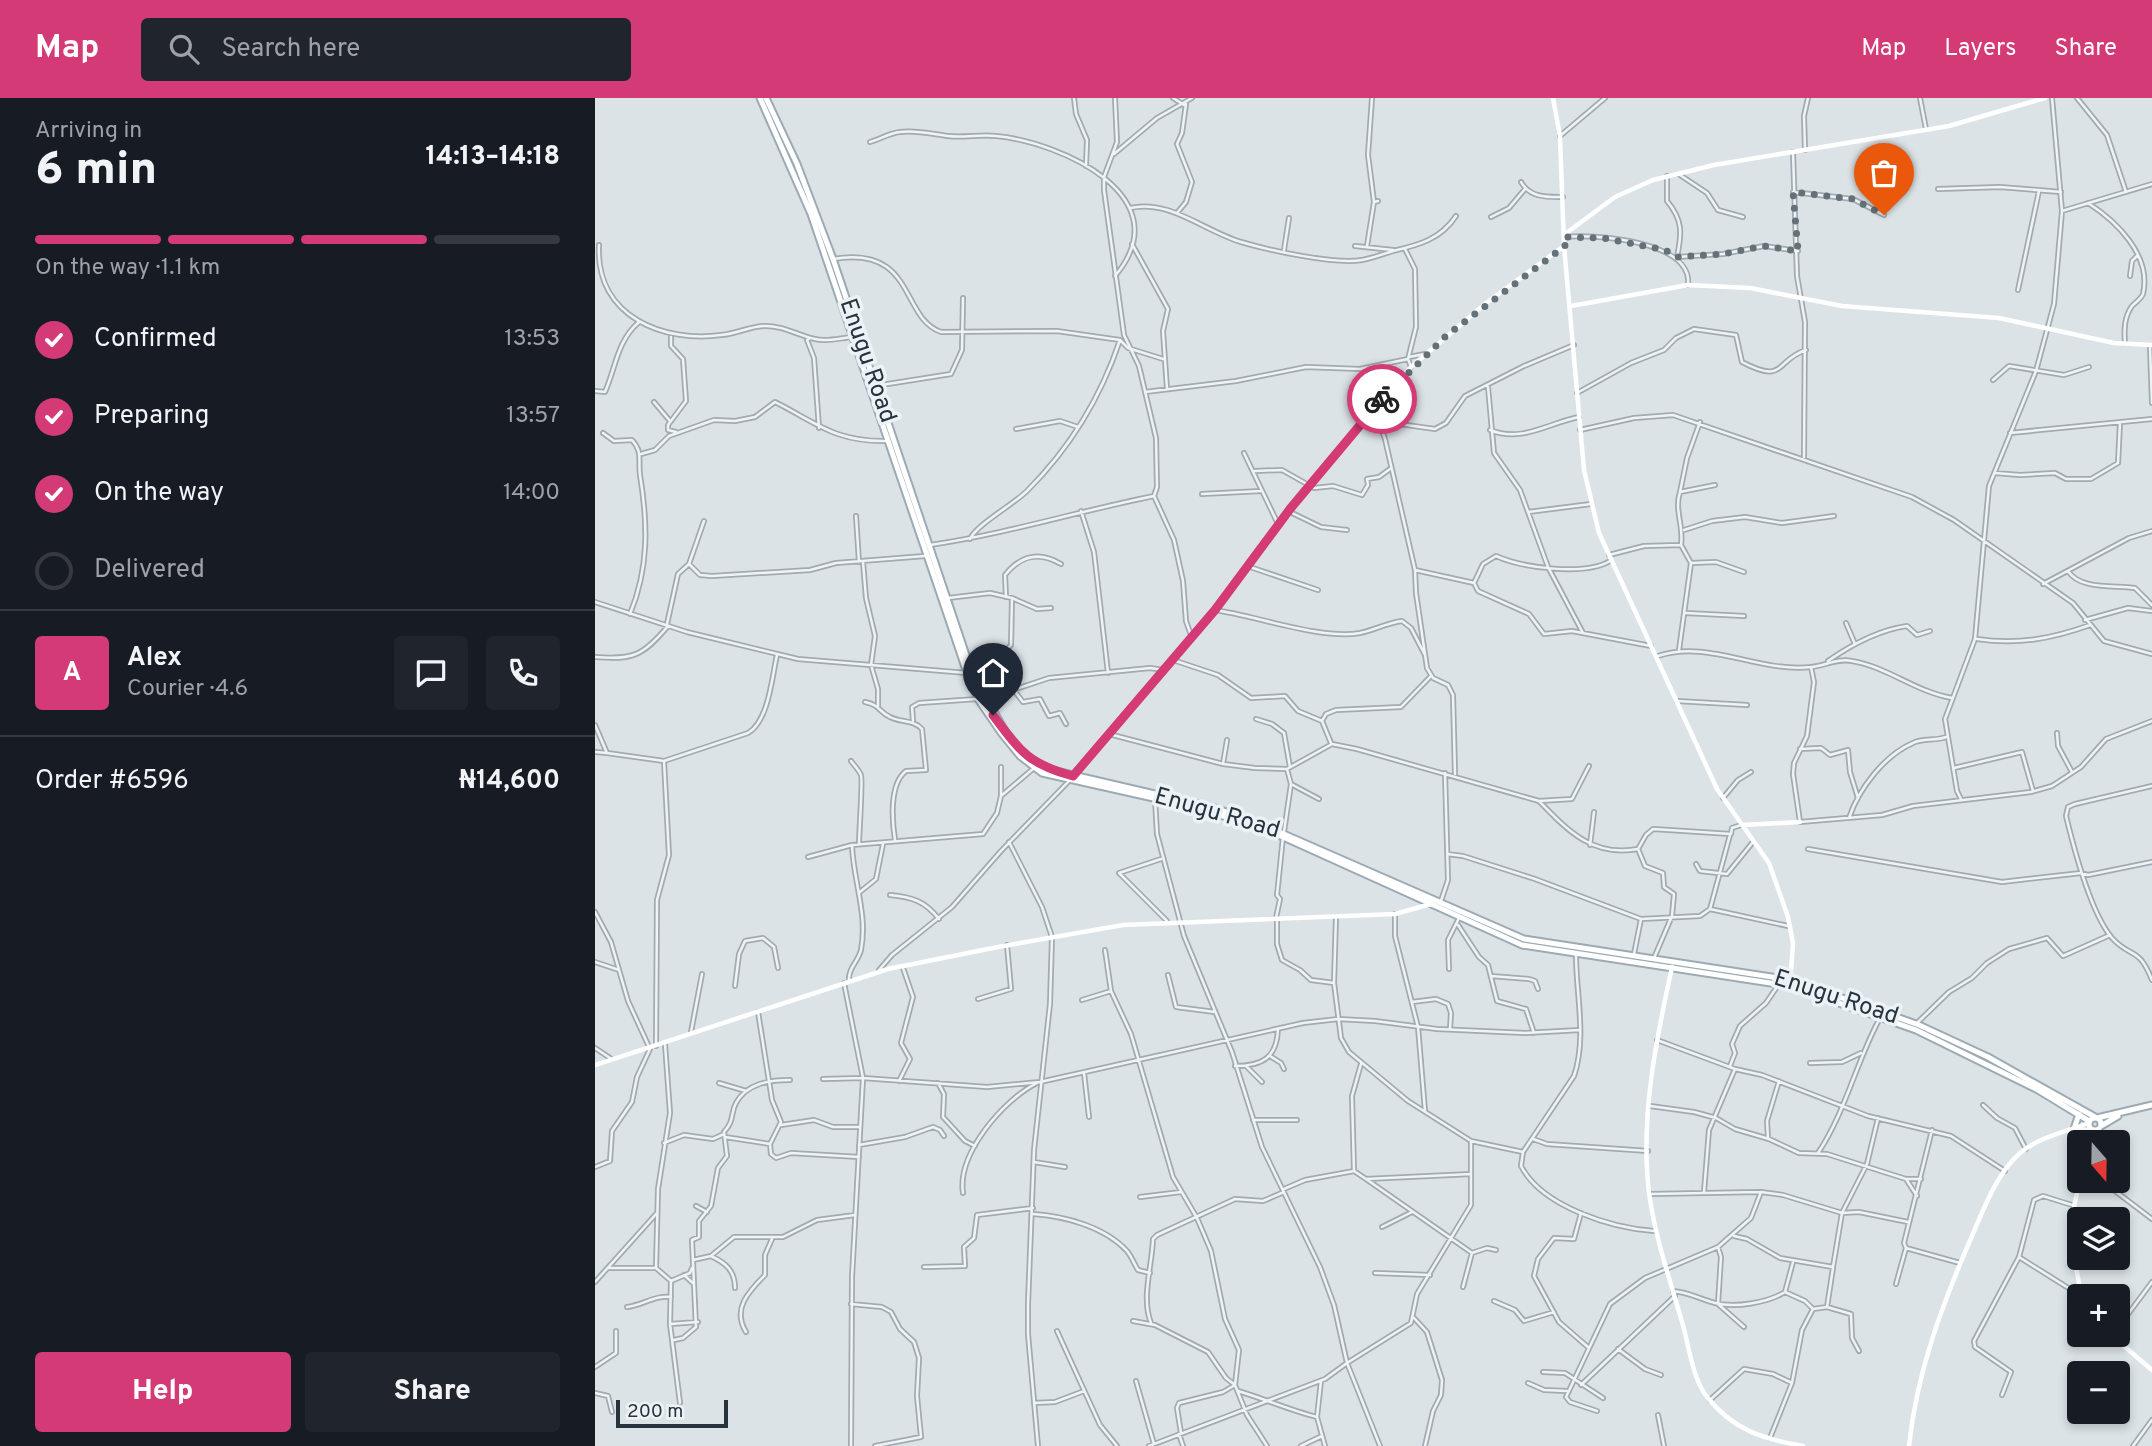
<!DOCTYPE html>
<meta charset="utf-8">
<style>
body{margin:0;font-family:Overpass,sans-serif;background:#20242c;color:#f1f3f6;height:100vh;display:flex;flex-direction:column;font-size:26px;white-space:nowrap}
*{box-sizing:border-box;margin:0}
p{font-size:23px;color:#9ea1a6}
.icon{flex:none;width:38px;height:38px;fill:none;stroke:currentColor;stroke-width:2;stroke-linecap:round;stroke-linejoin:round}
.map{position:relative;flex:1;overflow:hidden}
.panel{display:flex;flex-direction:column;background:#171b24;width:595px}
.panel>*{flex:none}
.needle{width:46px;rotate:160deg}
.tools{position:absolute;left:1472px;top:1032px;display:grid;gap:14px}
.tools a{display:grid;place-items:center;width:63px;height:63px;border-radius:7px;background:#171b24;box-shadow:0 4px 10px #0003;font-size:35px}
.scale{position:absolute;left:21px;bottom:18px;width:112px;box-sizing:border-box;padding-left:7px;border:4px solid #25343e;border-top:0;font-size:19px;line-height:24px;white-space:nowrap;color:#25343e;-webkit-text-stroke:5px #ecf2f5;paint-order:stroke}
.pin{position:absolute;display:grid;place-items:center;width:60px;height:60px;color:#fff;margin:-72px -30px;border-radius:50% 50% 50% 0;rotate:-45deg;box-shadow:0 0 7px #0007}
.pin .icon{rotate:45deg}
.courier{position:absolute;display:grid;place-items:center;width:70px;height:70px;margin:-35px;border:5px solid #d43a75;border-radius:50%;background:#fff;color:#222;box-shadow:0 2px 9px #0007}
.overview em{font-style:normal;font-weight:800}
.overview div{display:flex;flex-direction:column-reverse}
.overview{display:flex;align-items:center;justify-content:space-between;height:119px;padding:0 35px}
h1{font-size:46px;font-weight:800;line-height:52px}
.bar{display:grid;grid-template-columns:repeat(4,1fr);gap:10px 7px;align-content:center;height:84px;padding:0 35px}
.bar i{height:9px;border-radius:5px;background:#363941}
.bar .selected{background:#d43a75}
.bar p{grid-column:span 4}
.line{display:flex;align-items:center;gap:18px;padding:0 35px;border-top:2px solid #363941}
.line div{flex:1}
.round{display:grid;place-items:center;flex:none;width:74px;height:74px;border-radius:7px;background:#20242c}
ol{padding:0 35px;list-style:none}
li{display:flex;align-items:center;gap:21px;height:77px}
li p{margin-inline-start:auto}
li .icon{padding:7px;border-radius:50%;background:#d43a75;color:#fff;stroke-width:4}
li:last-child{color:#9ea1a6}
li i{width:38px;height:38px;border:4px solid #363941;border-radius:50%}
.primary-button{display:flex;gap:14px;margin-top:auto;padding:14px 35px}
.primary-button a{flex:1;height:80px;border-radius:7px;background:#d43a75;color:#fff;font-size:28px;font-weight:800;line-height:80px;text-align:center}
.primary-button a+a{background:#20242c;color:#f1f3f6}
header{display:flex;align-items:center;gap:42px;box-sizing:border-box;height:98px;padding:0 35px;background:#d43a75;color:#fff}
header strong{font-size:33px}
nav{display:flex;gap:38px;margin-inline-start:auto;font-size:24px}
.search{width:490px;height:63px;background:#20242c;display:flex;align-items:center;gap:18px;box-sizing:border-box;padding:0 24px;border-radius:7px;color:#9ea1a6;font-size:26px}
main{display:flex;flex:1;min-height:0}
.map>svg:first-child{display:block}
</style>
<header>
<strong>Map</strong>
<div class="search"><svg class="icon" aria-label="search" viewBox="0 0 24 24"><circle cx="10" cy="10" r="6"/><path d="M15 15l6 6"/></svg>Search here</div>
<nav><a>Map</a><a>Layers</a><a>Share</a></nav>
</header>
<main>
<section class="panel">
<div class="overview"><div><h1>6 min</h1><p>Arriving in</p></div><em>14:13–14:18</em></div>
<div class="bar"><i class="selected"></i><i class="selected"></i><i class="selected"></i><i></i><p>On the way · 1.1 km</p></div>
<ol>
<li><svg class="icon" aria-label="check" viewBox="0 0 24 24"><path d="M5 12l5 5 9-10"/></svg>Confirmed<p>13:53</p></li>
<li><svg class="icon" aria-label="check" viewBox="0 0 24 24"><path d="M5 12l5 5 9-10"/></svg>Preparing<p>13:57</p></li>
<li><svg class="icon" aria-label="check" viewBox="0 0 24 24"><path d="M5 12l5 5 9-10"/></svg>On the way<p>14:00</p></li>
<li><i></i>Delivered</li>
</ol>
<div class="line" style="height:126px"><b class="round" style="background:#d43a75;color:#fff">A</b><div><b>Alex</b><p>Courier · 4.6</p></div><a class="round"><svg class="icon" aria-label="chat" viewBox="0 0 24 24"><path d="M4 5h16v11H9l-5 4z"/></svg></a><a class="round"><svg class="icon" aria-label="phone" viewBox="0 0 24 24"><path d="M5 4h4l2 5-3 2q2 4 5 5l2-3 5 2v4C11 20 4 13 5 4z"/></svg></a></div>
<div class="line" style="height:91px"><div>Order #6596</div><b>₦14,600</b></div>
<div class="primary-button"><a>Help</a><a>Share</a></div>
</section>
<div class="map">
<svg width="1557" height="1348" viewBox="0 0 1557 1348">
<rect width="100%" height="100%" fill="#dce3e7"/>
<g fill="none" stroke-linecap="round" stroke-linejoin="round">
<defs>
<path id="street" d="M479,0L481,16L492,42L491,68
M520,0L522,44L509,79V92L529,237L544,268L561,340L562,389L559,398L579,442L588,483L591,523L597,540
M578,0L589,7
M777,0L773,57L779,104
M1325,0L1331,31
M1482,0L1512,37L1531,94
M965,38L1010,0
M275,44C285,41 295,35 305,34C321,32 337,36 353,38C369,40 385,36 401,38C466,44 587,99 520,178
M1210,52L1209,18L1213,0
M1198,54L1202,178L1210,224L1209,359
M519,56L562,20L597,0
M1085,77L1112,95L1123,112L1148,119
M1072,78V103C1088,122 1087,135 1082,159L1128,156L1169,148L1203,153
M926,84C935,100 952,99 968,99
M1343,91L1405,89L1466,94
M1198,94L1258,101L1289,117
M1493,105C1521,123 1557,157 1548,196C1546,201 1541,204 1537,208C1529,219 1529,232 1530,245
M535,110C575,101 609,133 646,144C673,152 741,167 767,162C778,160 788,156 798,153C824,147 846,141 861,118
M1467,113L1557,86
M582,115L591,104L597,84L582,46L587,35L591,6
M896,119L914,110L930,91
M970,139C1001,136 1098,143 1093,187
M537,146L573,211L568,233L572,291
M4,147C0,220 71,245 126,237C141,236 153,229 168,228C187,227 202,237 220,241C232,244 245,240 257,239
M760,148L798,152
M772,148L779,104L783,103
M810,151L820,171L821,229L813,261L816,269
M689,152L694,120
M238,161C321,147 305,220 346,234L462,233L525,242L533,250L568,261
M1535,178L1537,163L1543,157
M1423,192L1444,93
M76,239V248L88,261L91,303L73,327V332L81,334
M215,240L212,242L219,260L224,330
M1555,249L1557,305
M814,259L830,256
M1398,282L1414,268L1469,277L1494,269
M280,288L356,276L367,252L368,200
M893,289L899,355L925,392L953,469L988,535
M0,293L10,294C21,269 22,243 44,224
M550,294L641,283L711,269L765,271L813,261
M982,295L1036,265L1069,252L1081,240L1099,231L1141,237L1147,264C1191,287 1180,262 1211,252
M59,304L75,323
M780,314L790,341L820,472L821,495L832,570L838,580L853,587L858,597L860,676
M783,323L840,331L851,325L870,298L929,268L979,247
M421,331L465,323L483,329
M895,332C927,345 953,325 984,319
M985,332L1039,320L1078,317L1317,399L1359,422L1478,505L1509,543L1557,556
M8,335L19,343L37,342C48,354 43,362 45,377C53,426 54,470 35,516
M1415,335L1557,321
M649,355L683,426
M46,356L60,352L74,338L119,322L140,323L160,319L180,304C222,325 240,344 292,343
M660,373L687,372L719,390L738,388L767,397L773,387L772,381L784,379L795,371
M1400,375L1425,377L1460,375L1471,381H1496L1523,365L1525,325
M1085,394L1092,360L1105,324
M607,396L666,393
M486,413L499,454L513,575
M693,413L726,429L752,432
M933,414L996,406
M261,418L264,464
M1089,432L1117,423L1150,419L1187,425L1239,418
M375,441C381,427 419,406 432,393C475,350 506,299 525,242
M335,447C411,436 484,413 559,398
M1086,447C1089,428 1079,412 1085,394L1120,387
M1014,457L1049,448L1086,447L1096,465L1084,552
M268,464L271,500L280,538L276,567L283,591V608
M1096,465L1121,464L1149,474
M94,466L105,477L117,478L215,472L241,465L330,458
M652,468L723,492
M820,472L879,485L883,493L934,516L949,536L977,533L1056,548
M1473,473C1485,492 1519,487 1540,490L1557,507
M879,485L888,466L901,458C928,470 990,478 1015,463
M1448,486L1534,440L1557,433
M411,499L410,477C426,457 444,453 466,466
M353,500L395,495L417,500L416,547L392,573L380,582
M417,500L442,511L456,510
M0,504L92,534L203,561L372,575
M620,512C662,518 726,542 765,535C779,532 792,525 807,523L816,530L830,557
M1091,515L1149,518
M1490,522L1533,510L1557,513
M1251,525L1260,546
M72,526L83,476L94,466L109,423
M1382,541C1422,547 1456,541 1495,527
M1063,558C1113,541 1164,575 1216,569C1230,568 1242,560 1257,563C1293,569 1321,594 1357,600
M0,559C38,562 48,558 73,528
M578,562L623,577L656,600L690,598L703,613L727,623L736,645
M1233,563C1256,547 1283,532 1312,528L1322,537L1335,533
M1216,569L1219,584L1212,638L1199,665L1198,676L1205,724L1287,717L1318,708L1436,694L1457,688L1486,669L1511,641L1557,623
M418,591L428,604L445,601L454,618L465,615L471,626
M391,601L454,580L555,570L569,572
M1082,603L1152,607
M270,604C285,607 284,614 295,619C307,625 317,621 327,631L331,672L311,673C294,686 297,723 300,742
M661,621L677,626L689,635L695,669
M318,623L317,609L324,605L382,601
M727,623L731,616L741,612L806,609L836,578
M0,627L12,655L69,663L153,635C174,623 177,578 182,557
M1462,635L1463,648L1477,674
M514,636L628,666L660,670L692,671L737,646L762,651L944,703C974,734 998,759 1043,751L1051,737L1058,731L1136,736L1137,730L1146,727
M1205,651L1226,650L1235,657L1253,652L1255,674L1263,700
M0,654L12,655
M256,663C259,667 264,672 266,677C268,681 264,735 264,746
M628,666L632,642
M406,669V698
M1359,670L1427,654L1438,693
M696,686L724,701
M1557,688L1480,706L1473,709L1471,718C1479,751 1495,814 1517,840C1536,861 1543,847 1557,882
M1128,700L1143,682L1156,674
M560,701L562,736L589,838L637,954L667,1049L725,1169L739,1207L752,1265L816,1225L822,1196L876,1107V1043
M1366,701L1362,693L1350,621L1380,541L1394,388L1441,273L1459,206L1467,113L1457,0
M944,703L977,701L994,668
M1254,720C1264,690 1290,657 1318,645C1327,640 1341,643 1351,639
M689,734L696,686L692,671
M414,744L447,809L457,839L455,906L439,1052L433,1206V1236L443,1348
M995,747L999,714
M1043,751L1050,768L1068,775L1069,789L1079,796L1077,818L1059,860
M1213,751L1407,784L1486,775L1493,777L1557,764
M852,756L868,758L940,781L1046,821L1105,818L1115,811L1135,737
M213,759L257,747L388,736L402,715L406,698L439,670
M566,761L524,775L572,823
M1101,766L1105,773L1132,776L1158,744
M265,794L281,781L288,746
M295,797C317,799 330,803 344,821
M846,803L853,782L850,675
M1115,811L1193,828
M0,814L16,844L33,903L55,951L42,979L37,1004L17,1033L15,1063L0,1069
M800,816V838L823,929L830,1013
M741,819L739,885L746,940L754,954L813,1003L876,1043L928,1054
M681,820L685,801L682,797L688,739
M682,821V846L687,862L705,872L716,882L739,885
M863,827L884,859L893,867L902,903L931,911L939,935
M510,852L516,893L536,936L578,1079L602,1120L616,1153L630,1221L644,1252L640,1287
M1039,856L1046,821
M981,857C981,896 992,940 979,978L928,1054L926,1068C947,1109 1017,1130 1059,1133
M0,864L24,872
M854,871L853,842L864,820
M284,872L297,857L357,809L406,753L475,682
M573,877L581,909L620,914
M896,878L934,881L940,883L943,891
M254,883C253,870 263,864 266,852C273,816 258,782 257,747
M249,885L268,980L257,1179L256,1348
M140,888L144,856L150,843L168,840L179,849L183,870
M383,901L416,891L412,847
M487,902L516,893
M817,904L841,901L853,906L856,915L855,931
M163,914L177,1002L186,1024L175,1046L176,1056L181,1060L196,1055L264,1059
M1321,926L1354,894L1377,880L1392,865L1414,851L1452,840L1468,858L1515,837
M96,934L107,876
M1062,942L1140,971L1167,977L1273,1018L1356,1038L1410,1073
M61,948L62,802L74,757L69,663
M0,950L15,960
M675,958L686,965L689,971
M1215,965L1247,964L1266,955
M640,968C667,968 682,960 683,931
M651,968L667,984
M1135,968L1140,955L1137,946L1145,928L1171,905L1184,886
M489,975L494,1019
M228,981L268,980L392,989L445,984L708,925L743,921L780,923L842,931L930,935L985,932
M304,983L315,961L306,945L318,899L308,870
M124,985L151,993
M343,985L349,996L348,1019L370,1043L380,1048
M1388,1007L1402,1020L1420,1030L1431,1051
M1055,1008L1099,1014L1121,1020L1140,1031L1174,1041L1204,1055L1232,1056L1311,1081H1326
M658,1022H702
M186,1027L219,1022L238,1029H265
M1337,1032L1309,1145L1311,1150L1365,1165
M130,1039L175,1046
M1173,1040L1172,1023L1184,983
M938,1041L952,1046L1053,1053
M69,1045L89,1037L118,1041L129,1036
M264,1047L310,1039L338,1029L345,1032L349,1038
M1223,1055C1251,1013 1261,964 1285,920
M439,1064L470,1069
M759,1073L757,998L766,966
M771,1081L877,1155L868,1189
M1311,1081L1322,1098
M1507,1083L1557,1121
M689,1091L710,1082L759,1073L771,1081L876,1076
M1109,1094L1114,1032L1140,971
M368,1095C362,1056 408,1002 442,985
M1055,1096L1166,1094L1188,1097L1247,1115L1272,1066L1283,1020
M545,1099L586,1094
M101,1108L112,1114
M986,1115L979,1141L959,1140L943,1161L939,1178L964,1224L994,1250
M438,1116C470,1118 510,1129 532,1153C537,1159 539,1166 543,1172L555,1175
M787,1129L817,1114
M1139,1138L1152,1141L1185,1160L1238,1169L1247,1115L1264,1114L1313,1124
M1123,1149L1126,1159L1123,1206L1149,1229
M877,1155L892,1150L901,1152
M116,1158L139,1139H188L222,1122L260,1117
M1424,1159L1486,1198
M98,1162L116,1158C131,1165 140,1173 140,1190
M329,1169L370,1168L369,1149L379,1140L382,1117L438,1110
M14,1170H61L76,1183
M61,1170L63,1091L75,1015L70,946
M780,1175L835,1177
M89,1177L99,1186
M76,1183L75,1226L85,1305
M76,1183L95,1175L97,1170
M0,1184L62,1115
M1301,1186L1311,1150
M1078,1193C1093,1194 1105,1201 1120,1205C1140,1210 1172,1205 1190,1194L1198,1164
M1190,1194L1210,1203L1218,1211L1232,1209L1238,1170
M899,1203L920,1212L929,1223L959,1214
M256,1206L287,1209L296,1214L305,1231L319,1244L324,1260L322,1298L326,1339L280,1348
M32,1209C48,1207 60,1197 76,1199
M1232,1209L1256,1216L1257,1240L1264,1253
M819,1220L832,1234L847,1282L846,1297L838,1313L830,1348
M538,1223L560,1227L613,1254L631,1280L640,1287L652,1317L672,1348
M556,1225C546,1200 557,1169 558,1141L562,1137L640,1101L668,1103L689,1094
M75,1226L103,1224
M1522,1231L1557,1184
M462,1233L505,1327L522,1348
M151,1234C137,1211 153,1194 170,1177V1157L177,1141
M79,1242L88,1240L101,1229L97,1142L104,1139V1123L116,1108L123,1070L132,1058L129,1034C140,1022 135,1016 141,1005C152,985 175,982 195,982
M1023,1251L1050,1271L1066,1277
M0,1269L21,1255V1233
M948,1274L970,1275L1008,1300
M541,1283L559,1346
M726,1283L722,1319L730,1348
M933,1285L949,1292L972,1293
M986,1287L1080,1198
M643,1293C670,1301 694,1312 722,1319
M0,1295L13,1298L17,1314
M1407,1297L1416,1274L1380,1249L1379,1243L1424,1159L1439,1102L1448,1098L1477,1107
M1115,1302L1149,1271L1178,1276L1197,1285
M439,1305L460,1304L489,1293
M1002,1313L975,1304L971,1299L1015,1206L1050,1180L1123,1149L1156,1120L1166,1094
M1063,1317L1069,1348
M586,1335L582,1310L584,1305L628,1294L640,1287
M584,1336L588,1348
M1175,1340L1197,1285L1207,1232L1218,1211
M554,1348L730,1281L752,1265L785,1348
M706,1348L727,1338
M1538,1348L1557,1322"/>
<path id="primary" d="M165,0L216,116L372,575L383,601L407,636L425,658L447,675L594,708L642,722L688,739L927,847L1195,888L1321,932L1443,992L1494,1023
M171,0L202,66L238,161L377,575L410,633L428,655L448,670L620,710L668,727L929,841L1196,882L1324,927L1393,959L1500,1019
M1494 1026a6 6 0 1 1 12 0a6 6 0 1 1-12 0Z
M1502,1020L1557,1007
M1506,1028L1523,1018
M1479,1031L1484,1016"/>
</defs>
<use href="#street" stroke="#a1abb1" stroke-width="6"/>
<use href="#primary" stroke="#9baab3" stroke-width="9"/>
<use href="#street" stroke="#eff3f5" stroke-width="2.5"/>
<path stroke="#fff" stroke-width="4.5" d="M958,0L965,38L969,148L989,372L1004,435L1122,691L1174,765L1193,819L1198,845L1195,888
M970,136L1020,99L1058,82L1119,67L1354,28L1450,0
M976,208L1093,187L1155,190L1247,208L1404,220L1519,245L1557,247
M478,678L597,540L695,411L816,269L891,205L969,148
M1147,727L1205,724
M1077,869C1061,942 1045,1020 1054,1095C1060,1139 1075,1182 1087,1224C1094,1247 1097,1280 1112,1299C1139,1333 1169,1341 1208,1348
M0,967L293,871L403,849L528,827L800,816L836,806
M1480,1033L1496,1031
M1499,1045L1504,1031
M1486,1083C1471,1122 1478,1159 1487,1199
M1516,1237L1557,1272
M1314,1348C1322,1273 1347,1207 1377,1138C1389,1110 1402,1075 1425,1055C1444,1039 1471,1034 1494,1025"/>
<use href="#primary" stroke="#fff" stroke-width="5"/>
</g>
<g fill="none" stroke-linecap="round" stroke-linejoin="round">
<path stroke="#657179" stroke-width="7" stroke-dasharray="0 12.6" d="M787,301L852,237L970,148L969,139L1008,140L1070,152L1082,159L1128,156L1169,148L1203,153L1198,94L1258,101L1289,117"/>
<path stroke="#d43a75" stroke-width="9" d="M398,617C425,653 433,666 478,678L620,512L695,411L787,301"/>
</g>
<g text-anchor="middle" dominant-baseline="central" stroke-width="7" stroke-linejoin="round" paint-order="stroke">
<g font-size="24" fill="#25343e" stroke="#ecf2f5">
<text transform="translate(272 263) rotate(71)">Enugu Road</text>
<text transform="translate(622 716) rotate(16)">Enugu Road</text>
<text transform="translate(1241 900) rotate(18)">Enugu Road</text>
</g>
</g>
</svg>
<div class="tools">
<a><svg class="needle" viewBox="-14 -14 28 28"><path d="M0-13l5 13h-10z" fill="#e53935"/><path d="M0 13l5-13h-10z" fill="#9ea1a6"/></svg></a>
<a><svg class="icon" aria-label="layers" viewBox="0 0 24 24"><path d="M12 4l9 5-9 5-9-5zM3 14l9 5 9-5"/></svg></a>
<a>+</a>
<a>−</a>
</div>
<div class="scale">200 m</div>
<div class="pin" style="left:1289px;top:117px;background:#ea580c"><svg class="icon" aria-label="bag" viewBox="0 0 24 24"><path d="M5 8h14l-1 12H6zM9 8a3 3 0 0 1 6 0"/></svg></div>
<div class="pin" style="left:398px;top:617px;background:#1f2937"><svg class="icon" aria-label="home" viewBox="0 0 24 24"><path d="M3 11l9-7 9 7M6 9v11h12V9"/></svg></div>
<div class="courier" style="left:787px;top:301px"><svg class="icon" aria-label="bike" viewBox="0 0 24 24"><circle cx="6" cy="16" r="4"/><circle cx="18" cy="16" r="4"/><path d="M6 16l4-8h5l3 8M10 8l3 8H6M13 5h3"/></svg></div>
</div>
</main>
